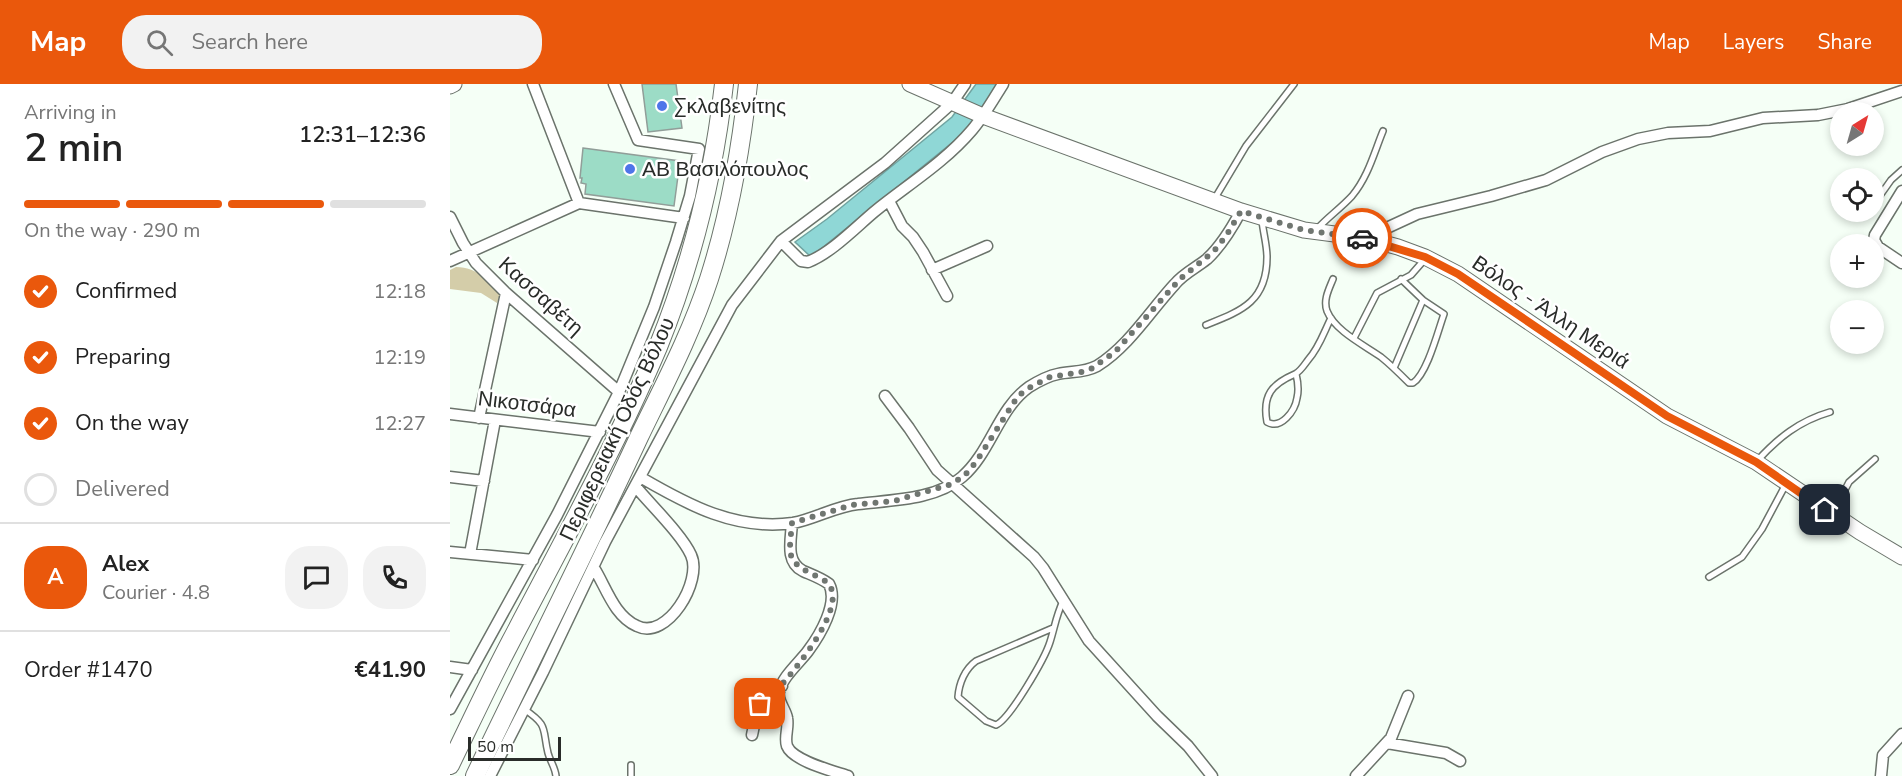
<!DOCTYPE html>
<meta charset="utf-8">
<style>
body{margin:0;font-family:"Nunito Sans",sans-serif;background:#f2f2f2;color:#222;height:100vh;display:flex;flex-direction:column;font-size:22px;white-space:nowrap}
*{box-sizing:border-box;margin:0}
p{font-size:20px;color:#767676}
.icon{flex:none;width:33px;height:33px;fill:none;stroke:currentColor;stroke-width:2;stroke-linecap:round;stroke-linejoin:round}
.map{position:relative;flex:1;overflow:hidden}
.details{display:flex;flex-direction:column;background:#fff;width:450px}
.details>*{flex:none}
.needle{width:39px;rotate:37deg}
.tools{position:absolute;left:1380px;top:18px;display:grid;gap:12px}
.tools a{display:grid;place-items:center;width:54px;height:54px;border-radius:50%;background:#fff;box-shadow:0 3px 9px #0003;font-size:30px}
.scale{position:absolute;left:18px;bottom:15px;width:93px;box-sizing:border-box;padding-left:6px;border:3px solid #292c29;border-top:0;font-size:16px;line-height:21px;white-space:nowrap;color:#292c29;-webkit-text-stroke:4px #fff;paint-order:stroke}
.pin{position:absolute;display:grid;place-items:center;width:51px;height:51px;color:#fff;margin:-26px;border-radius:12px;box-shadow:0 3px 9px #0006}
.courier{position:absolute;display:grid;place-items:center;width:60px;height:60px;margin:-30px;border:4px solid #ea580c;border-radius:50%;background:#fff;color:#222;box-shadow:0 2px 8px #0007}
.overview em{font-style:normal;font-weight:600}
.overview div{display:flex;flex-direction:column-reverse}
.overview{display:flex;align-items:center;justify-content:space-between;height:102px;padding:0 24px}
h1{font-size:39px;font-weight:600;line-height:45px}
.bar{display:grid;grid-template-columns:repeat(4,1fr);gap:9px 6px;align-content:center;height:72px;padding:0 24px}
.bar i{height:8px;border-radius:4px;background:#e0e0e0}
.bar .active{background:#ea580c}
.bar p{grid-column:span 4}
.line{display:flex;align-items:center;gap:15px;padding:0 24px;border-top:2px solid #e0e0e0}
.line div{flex:1}
.round{display:grid;place-items:center;flex:none;width:63px;height:63px;border-radius:24px;background:#f2f2f2}
ol{padding:0 24px;list-style:none}
li{display:flex;align-items:center;gap:18px;height:66px}
li p{margin-inline-start:auto}
li .icon{padding:6px;border-radius:50%;background:#ea580c;color:#fff;stroke-width:4}
li:last-child{color:#767676}
li i{width:33px;height:33px;border:3px solid #e0e0e0;border-radius:50%}
header{display:flex;align-items:center;gap:36px;box-sizing:border-box;height:84px;padding:0 30px;background:#ea580c;color:#fff}
header strong{font-size:28px}
nav{display:flex;gap:33px;margin-inline-start:auto;font-size:21px}
.search{width:420px;height:54px;background:#f2f2f2;display:flex;align-items:center;gap:15px;box-sizing:border-box;padding:0 21px;border-radius:24px;color:#767676;font-size:22px}
main{display:flex;flex:1;min-height:0}
.map>svg:first-child{display:block}
</style>
<header>
<strong>Map</strong>
<div class="search"><svg class="icon" aria-label="search" viewBox="0 0 24 24"><circle cx="10" cy="10" r="6"/><path d="M15 15l6 6"/></svg>Search here</div>
<nav><a>Map</a><a>Layers</a><a>Share</a></nav>
</header>
<main>
<section class="details">
<div class="overview"><div><h1>2 min</h1><p>Arriving in</p></div><em>12:31–12:36</em></div>
<div class="bar"><i class="active"></i><i class="active"></i><i class="active"></i><i></i><p>On the way · 290 m</p></div>
<ol>
<li><svg class="icon" aria-label="check" viewBox="0 0 24 24"><path d="M5 12l5 5 9-10"/></svg>Confirmed<p>12:18</p></li>
<li><svg class="icon" aria-label="check" viewBox="0 0 24 24"><path d="M5 12l5 5 9-10"/></svg>Preparing<p>12:19</p></li>
<li><svg class="icon" aria-label="check" viewBox="0 0 24 24"><path d="M5 12l5 5 9-10"/></svg>On the way<p>12:27</p></li>
<li><i></i>Delivered</li>
</ol>
<div class="line" style="height:108px"><b class="round" style="background:#ea580c;color:#fff">A</b><div><b>Alex</b><p>Courier · 4.8</p></div><a class="round"><svg class="icon" aria-label="chat" viewBox="0 0 24 24"><path d="M4 5h16v11H9l-5 4z"/></svg></a><a class="round"><svg class="icon" aria-label="phone" viewBox="0 0 24 24"><path d="M5 4h4l2 5-3 2q2 4 5 5l2-3 5 2v4C11 20 4 13 5 4z"/></svg></a></div>
<div class="line" style="height:78px"><div>Order #1470</div><b>€41.90</b></div>
</section>
<div class="map">
<svg width="1452" height="692" viewBox="0 0 1452 692">
<rect width="100%" height="100%" fill="#f5fff6"/>
<path fill="#d4cda9" d="M6,183C29,184 35,195 50,210L47,219L31,209L0,205V186Z"/>
<path fill="#8fd7d6" stroke="#70a4a2" stroke-width="1.5" d="M526,0H548L519,45L361,173L345,158L377,135L502,33Z"/>
<path fill="#9cdcc6" stroke="#919e99" stroke-width="1.5" d="M192,0H226L232,44L198,48Z
M133,64L230,77L224,122L135,110L136,100L131,99L132,94H130Z"/>
<g fill="none" stroke-linecap="round" stroke-linejoin="round">
<defs>
<path id="lane" d="M765,114L796,62L844,0
M1424,120L1441,96L1452,86
M867,145C878,133 891,124 902,112C918,93 924,69 933,47
M883,195C879,205 873,216 877,227C885,247 914,261 931,273C941,281 950,290 959,299H963C977,290 988,247 994,230L973,216L951,195
M756,241C791,227 817,218 817,173C817,161 813,148 812,136
M904,254L927,209L961,191L975,175
M944,284L973,216
M846,290C848,298 849,306 847,314C845,327 831,346 817,338C812,311 822,300 845,290C850,288 855,280 858,276C869,264 874,248 881,234
M1307,377C1328,354 1349,337 1380,328
M1384,427L1399,398L1425,375
M1259,493L1292,473L1312,445L1336,400
M603,544L526,577C515,585 509,599 508,613L536,637L546,641C560,635 595,574 600,558C605,542 606,532 613,517
M74,625C99,642 92,644 98,669C100,677 105,683 106,692
M181,692V681"/>
<path id="street" d="M83,0L129,119L234,134
M1452,107L1425,151L1424,156L1428,163L1452,179
M439,117L452,142L463,153L473,168L497,212
M0,133L13,159L26,179L56,209L169,308
M915,154L967,130L1041,112L1096,96L1152,68L1188,55L1218,49L1260,47L1313,34L1368,31L1398,25L1452,7
M331,157L351,177L358,178C381,169 405,144 424,128C457,101 494,79 522,46C534,32 543,16 553,0
M0,177L129,119
M482,186L537,162
M435,312L459,344L487,386L584,473L593,484L639,557L707,632L738,662L762,692
M0,330L150,348
M29,334L56,209
M0,393L34,397
M190,393C238,421 286,447 343,439C365,435 386,422 408,420C441,416 486,416 512,393C541,368 548,325 579,303C587,298 598,292 608,290C622,287 634,289 647,282C679,262 700,227 725,200C734,189 746,184 757,175C771,162 782,144 791,127
M342,439C341,456 335,478 353,487C362,491 371,494 379,500C389,519 370,551 358,567C349,579 332,593 329,608C327,617 336,626 337,634C339,644 334,653 337,662C343,677 383,687 398,692
M0,468L83,476
M20,470L45,336
M144,484C156,503 164,532 187,542C217,557 253,497 241,471C232,451 201,421 186,403
M0,583L22,586
M0,625L107,431L169,308L204,223L226,158L240,112L249,65L188,56L164,0
M302,651C307,628 307,612 332,602
M937,659L996,669L1010,677
M40,692L93,588L155,458L282,221L331,157L435,79L502,19L515,0
M906,692L941,654L958,612
M1431,692L1433,671L1452,650"/>
<path id="secondary" d="M460,0L533,32L791,127L854,146L915,154L948,163L975,173L1008,190L1217,332L1306,378L1410,448L1452,473
M0,2L4,0"/>
<path id="primary" d="M0,681C20,640 39,599 60,559C111,461 165,364 208,263C242,179 264,89 274,0
M25,692C79,579 136,467 189,353C214,301 241,250 259,195C279,133 291,65 298,0"/>
</defs>
<use href="#lane" stroke="#6b736b" stroke-width="8"/>
<use href="#street" stroke="#6b736b" stroke-width="13"/>
<use href="#secondary" stroke="#6b736b" stroke-width="17"/>
<use href="#primary" stroke="#6b736b" stroke-width="20"/>
<use href="#lane" stroke="#fff" stroke-width="5"/>
<use href="#street" stroke="#fff" stroke-width="10"/>
<use href="#secondary" stroke="#fff" stroke-width="15"/>
<use href="#primary" stroke="#fff" stroke-width="18"/>
</g>
<g fill="none" stroke-linecap="round" stroke-linejoin="round">
<path stroke="#707671" stroke-width="6" stroke-dasharray="0 10.8" d="M310,620C318,606 326,608 333,599C348,582 392,528 381,504C379,498 373,496 368,493C335,477 339,473 342,439L402,421L444,417L502,400L515,391L526,378L568,312L579,304L600,293L632,288L641,285L665,268L730,195L764,167L776,152L791,127L854,146L912,154"/>
<path stroke="#ea580c" stroke-width="8" d="M912,154L975,173L1008,190L1217,332L1306,378L1375,426"/>
</g>
<g fill="#4f75e9" stroke="#fff" stroke-width="2">
<circle cx="212" cy="22" r="6"/>
<circle cx="180" cy="85" r="6"/>
</g>
<g text-anchor="middle" dominant-baseline="central" stroke-width="5" stroke-linejoin="round" paint-order="stroke">
<g font-size="21" fill="#292c29" stroke="#fff" text-anchor="start">
<text x="224" y="22">Σκλαβενίτης</text>
<text x="192" y="85">ΑΒ Βασιλόπουλος</text>
</g>
<g font-size="21" fill="#292c29" stroke="#fff">
<text transform="translate(91 212) rotate(42)">Κασσαβέτη</text>
<text transform="translate(1101 228) rotate(34)">Βόλος - Άλλη Μεριά</text>
<text transform="translate(77 320) rotate(7)">Νικοτσάρα</text>
<text transform="translate(167 345) rotate(-65)">Περιφερειακή Οδός Βόλου</text>
</g>
</g>
</svg>
<div class="tools">
<a><svg class="needle" viewBox="-14 -14 28 28"><path d="M0-13l5 13h-10z" fill="#e53935"/><path d="M0 13l5-13h-10z" fill="#767676"/></svg></a>
<a><svg class="icon" aria-label="locate" viewBox="0 0 24 24"><circle cx="12" cy="12" r="6"/><path d="M12 2v4M12 18v4M2 12h4M18 12h4"/></svg></a>
<a>+</a>
<a>−</a>
</div>
<div class="scale">50 m</div>
<div class="pin" style="left:310px;top:620px;background:#ea580c"><svg class="icon" aria-label="bag" viewBox="0 0 24 24"><path d="M5 8h14l-1 12H6zM9 8a3 3 0 0 1 6 0"/></svg></div>
<div class="pin" style="left:1375px;top:426px;background:#1f2937"><svg class="icon" aria-label="home" viewBox="0 0 24 24"><path d="M3 11l9-7 9 7M6 9v11h12V9"/></svg></div>
<div class="courier" style="left:912px;top:154px"><svg class="icon" aria-label="car" viewBox="0 0 24 24"><path d="M5 17H2v-5l4-1 3-4h7l3 4 3 1v5h-3M9 17h6M6 11h13"/><circle cx="7" cy="17" r="2"/><circle cx="17" cy="17" r="2"/></svg></div>
</div>
</main>
